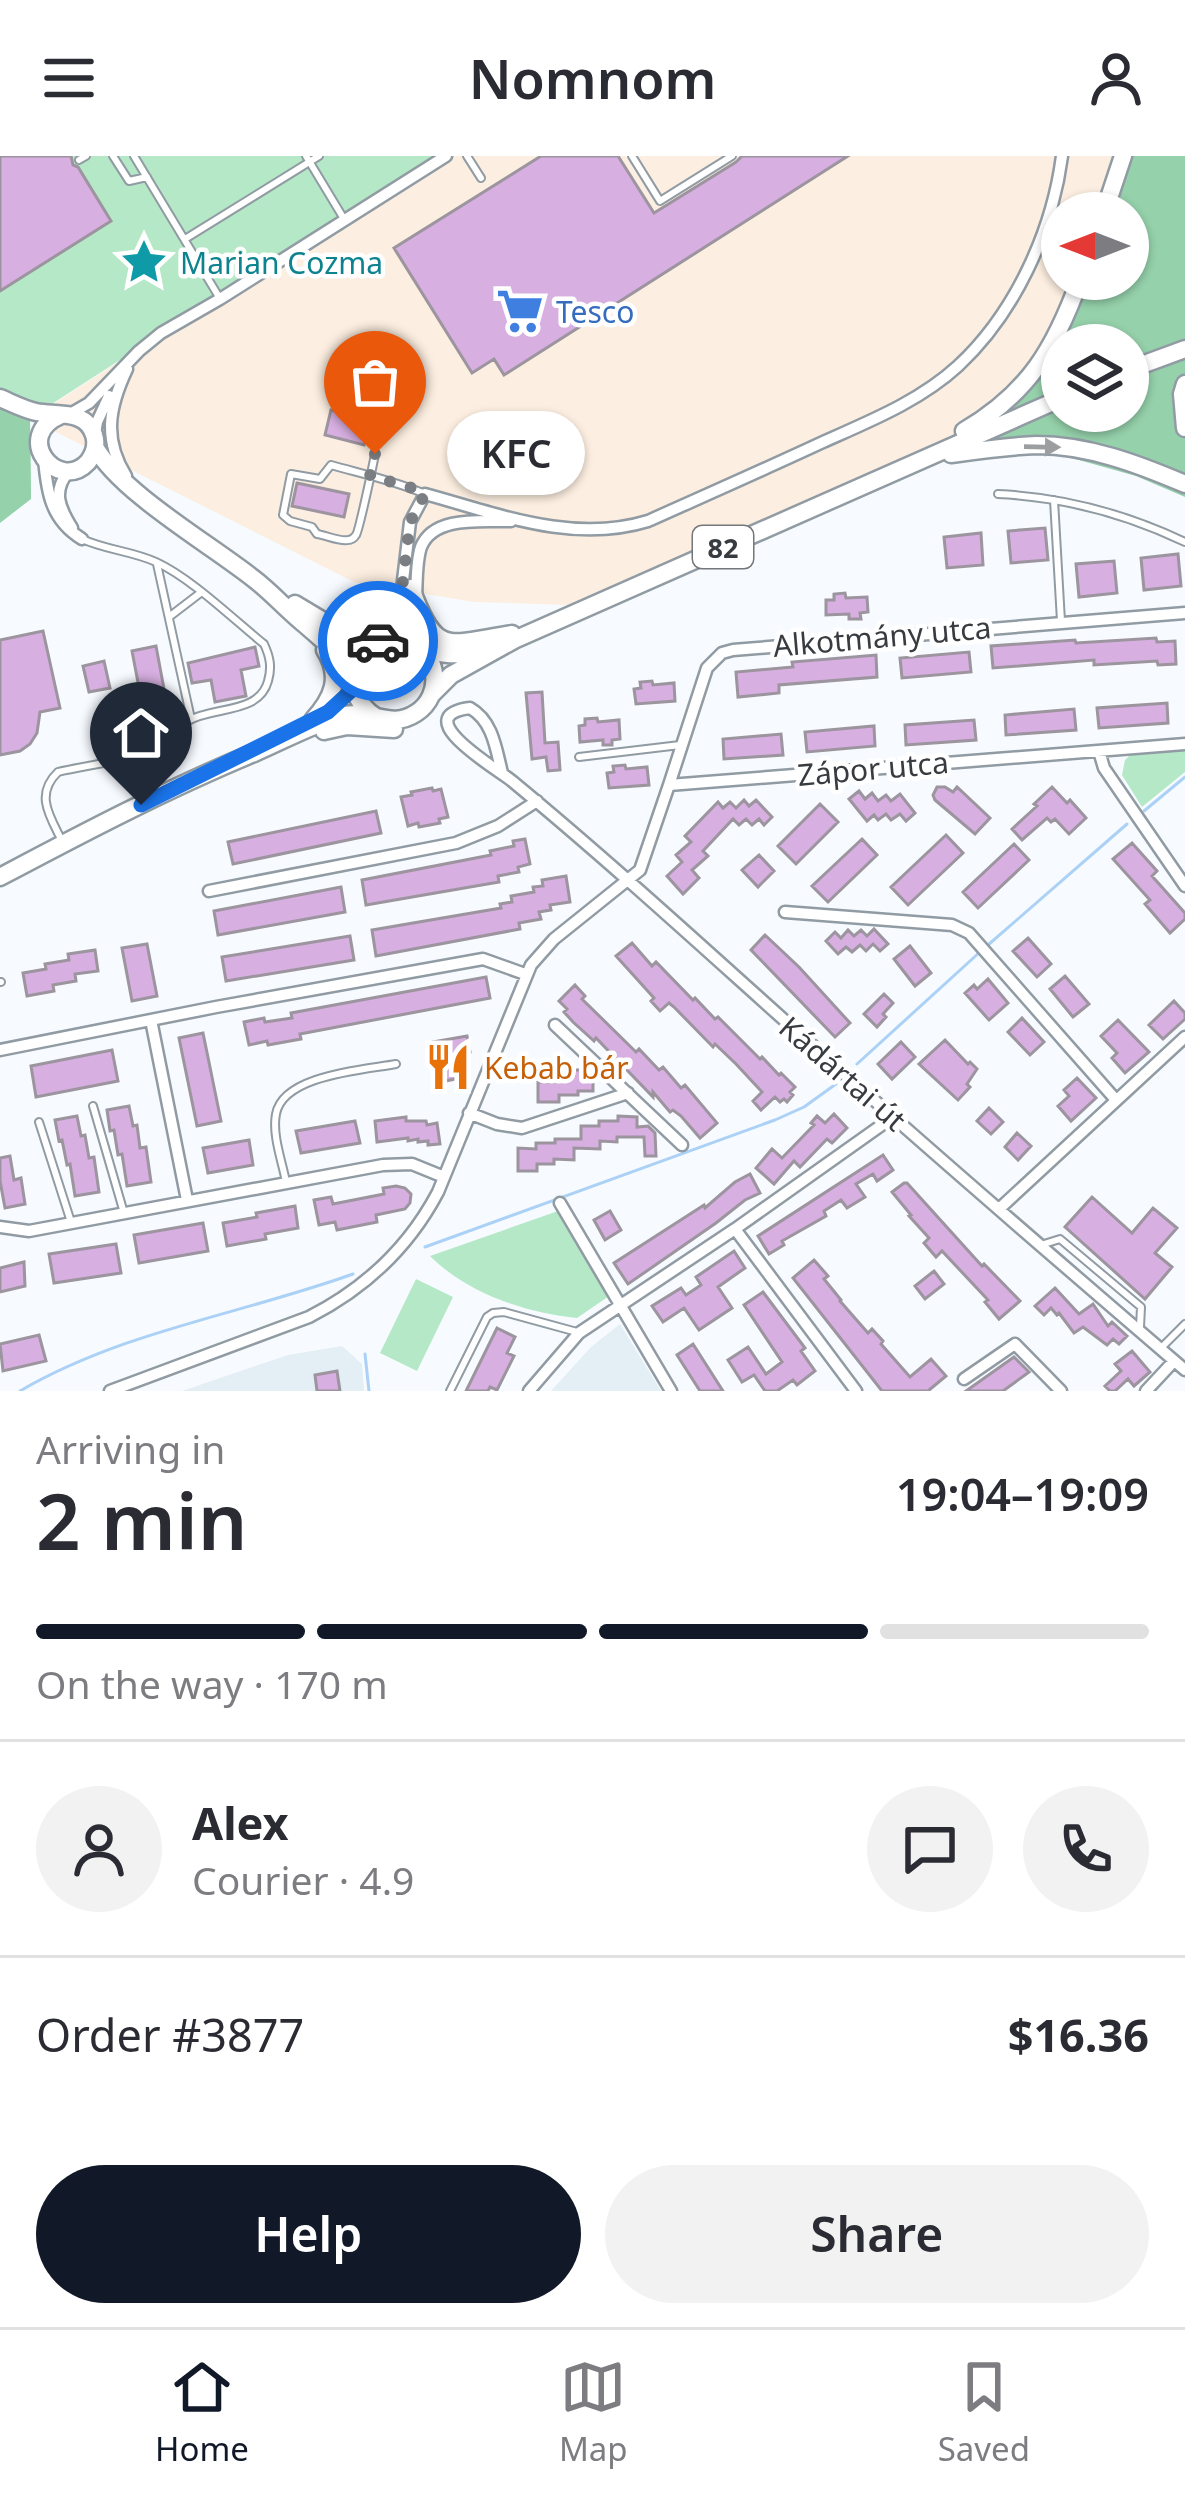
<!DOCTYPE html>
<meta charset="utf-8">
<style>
body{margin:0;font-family:"Noto Sans",sans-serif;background:#f2f2f3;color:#2b2b33;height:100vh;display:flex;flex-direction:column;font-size:45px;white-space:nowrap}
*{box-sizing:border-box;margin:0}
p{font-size:39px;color:#7c7c81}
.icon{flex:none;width:66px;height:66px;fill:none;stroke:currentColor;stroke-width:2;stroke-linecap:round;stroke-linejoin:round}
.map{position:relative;height:1235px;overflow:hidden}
.sheet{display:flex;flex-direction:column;background:#fff;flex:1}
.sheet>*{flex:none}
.needle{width:78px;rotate:270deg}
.buttons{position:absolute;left:1041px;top:36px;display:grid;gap:24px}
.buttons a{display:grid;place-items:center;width:108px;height:108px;border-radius:50%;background:#fff;box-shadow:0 3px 9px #0004;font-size:60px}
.pin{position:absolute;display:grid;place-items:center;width:102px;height:102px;color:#fff;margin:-123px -51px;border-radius:50% 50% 50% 0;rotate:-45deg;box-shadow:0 0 12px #0007}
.pin .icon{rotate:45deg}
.courier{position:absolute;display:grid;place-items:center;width:120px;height:120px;margin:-60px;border:9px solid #1a73e8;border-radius:50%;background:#fff;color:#222;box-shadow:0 3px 15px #0007}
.bubble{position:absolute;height:84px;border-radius:42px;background:#fff;box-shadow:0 3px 9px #0004;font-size:39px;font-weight:600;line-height:84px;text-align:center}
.overview em{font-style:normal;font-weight:600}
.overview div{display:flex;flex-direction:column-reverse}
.overview{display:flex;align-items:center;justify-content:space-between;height:204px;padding:0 36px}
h1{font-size:78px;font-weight:600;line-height:90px}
.bar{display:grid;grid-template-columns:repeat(4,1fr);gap:18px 12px;align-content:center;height:144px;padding:0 36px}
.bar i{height:15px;border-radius:9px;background:#e1e1e2}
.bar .on{background:#111827}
.bar p{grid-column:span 4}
.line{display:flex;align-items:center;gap:30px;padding:0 36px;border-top:3px solid #e1e1e2}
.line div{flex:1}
.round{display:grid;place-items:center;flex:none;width:126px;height:126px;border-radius:63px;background:#f2f2f3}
.primary-button{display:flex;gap:24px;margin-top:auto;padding:24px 36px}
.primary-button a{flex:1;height:138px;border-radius:72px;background:#111827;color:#fff;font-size:48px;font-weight:600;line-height:138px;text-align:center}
.primary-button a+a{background:#f2f2f3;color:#2b2b33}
header{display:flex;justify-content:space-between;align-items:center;height:156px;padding:0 36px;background:#fff;font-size:54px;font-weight:600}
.dock{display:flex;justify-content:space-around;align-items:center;height:168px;border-top:3px solid #e1e1e2;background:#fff;font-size:33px;color:#7c7c81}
.dock a{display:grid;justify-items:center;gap:6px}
.dock .on{color:#111827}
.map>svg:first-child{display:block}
</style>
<header><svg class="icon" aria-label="menu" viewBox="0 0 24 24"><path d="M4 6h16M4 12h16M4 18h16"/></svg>Nomnom<svg class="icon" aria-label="person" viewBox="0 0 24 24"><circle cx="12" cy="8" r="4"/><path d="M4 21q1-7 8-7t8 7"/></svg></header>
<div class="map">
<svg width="1185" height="1235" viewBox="0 0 1185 1235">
<rect width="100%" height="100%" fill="#f7fbff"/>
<path fill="#fceee0" d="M436,0H1120L1101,57H1062V123H1078L1066,156L1003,246L966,286L572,449L474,446L354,426L30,263Z"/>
<path fill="#e3eef5" d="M620,1168L661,1235H551L591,1191Z
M342,1190L362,1208L364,1235H182L288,1199Z"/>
<path fill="#b5e8c6" d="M0,0H436L30,262L31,343L0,331Z
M1185,593V616L1142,651L1122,619L1125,604L1132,597Z
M561,1054L612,1138L577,1162C525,1157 467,1137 430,1100Z
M416,1123L453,1141L417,1215L380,1197Z"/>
<path fill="#95d1ab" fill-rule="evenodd" d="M1120,0H1185V341L1136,320L1043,294L966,286C1010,238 1055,185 1078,123H1128V57H1101ZM1062,189H1128V255H1062Z
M0,242L30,263L31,343L0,367Z"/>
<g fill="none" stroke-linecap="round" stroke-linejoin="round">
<path stroke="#acd1f6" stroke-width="3" d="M1144,655L1185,621
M988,789L1127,668
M857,908L981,795
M425,1091L775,964L804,951L836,928
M365,1198L369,1235
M20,1235C123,1175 242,1158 353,1118"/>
</g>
<path fill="#d7afe1" stroke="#9c949e" stroke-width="3" d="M0,0H71L73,9L78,11L111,65L0,135Z
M541,0H618L654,57L736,6L742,0H848L504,219L494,203L472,217L394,92Z
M331,254L370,264L364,289L325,279Z
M297,327L349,338L344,361L292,350Z
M1045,372L1048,404L1011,407L1008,375Z
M981,377L983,409L947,412L944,381Z
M1178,398L1181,430L1144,434L1141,402Z
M1114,405L1117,437L1079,441L1076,408Z
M845,437L846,442L867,441L868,456L860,457L861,463H849V458L826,459V444H834V438Z
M43,475L60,552L40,556L37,577L30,588L20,595L0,599V484Z
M1156,482L1157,486L1175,485L1176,508L1158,509L1157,505L1094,509V504L993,512L991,490L1075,484L1076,487Z
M156,490L164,533L140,537L132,495Z
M255,491L259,510L241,514L246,540L215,546L211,524L192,527L188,507Z
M969,496L971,516L902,522L900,502Z
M876,499L877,521L779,529V537L738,541L736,516L793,511L792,506Z
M104,505L110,532L89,536L83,510Z
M652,525L653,529L674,527L675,545L636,548L634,533L641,532L640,526Z
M542,536L545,587L558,586L560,614L548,615L546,601L532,603L526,537Z
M1167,547L1168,567L1099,572L1097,552Z
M1074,553L1076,574L1006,579L1005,559Z
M597,562L598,566L619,564L620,583L612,584V589H603V584L580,586L579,570L585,569V563Z
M974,564L976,584L906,589L905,569Z
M874,570L875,590L807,596L805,576Z
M781,578L783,599L724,603L723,583Z
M625,609L626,613L647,611L649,629L609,632L607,617L614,616L613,610Z
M937,631H945L953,636L957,631L990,662L975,678L935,644L933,639Z
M1052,631L1067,647L1070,644L1086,662L1069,678L1055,663L1051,666L1047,662L1022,684L1012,673L1037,650L1034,648Z
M432,632L433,635L441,633L448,661L439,663L440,667L419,671L418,667L408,670L401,641L412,639L411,636Z
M859,635L865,643L872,637L878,645L886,639L891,645L900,638L915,657L906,665L900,658L891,664L886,658L878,664L874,659L867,665L849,643Z
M744,644L749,650L756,644L772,661L764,669L759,663L752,669L746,663L739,669L733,663L703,695L708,700L692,714L699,722L683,738L667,720L682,706L676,699L691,686L685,680L718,646L723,652L730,646L736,652Z
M820,648L838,666L796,708L778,690Z
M376,655L381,677L233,708L228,686Z
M946,679L963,697L908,749L891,731Z
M525,683L530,708L518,711L519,716L498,720L499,726L366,749L362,724L491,699L490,695L514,690L513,685Z
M862,683L877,699L828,746L812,730Z
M1132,687L1157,715L1152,720L1185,757V763L1170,777L1145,748L1150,744L1113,703Z
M1014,688L1029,704L978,752L963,736Z
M759,699L774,715L758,731L742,714Z
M566,720L570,746L550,749L551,754L539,756L541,763L519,767L520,773L376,800L372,774L501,752L500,748L512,746L511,740L534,736L533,731L543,730L542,724Z
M341,731L345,756L218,779L214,755Z
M874,773L888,788L880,795L873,788L866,795L860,789L852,796L846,791L838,798L826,785L835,776L841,782L848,774L854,780L861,774L867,780Z
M765,779L799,811L850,867L835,881L751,794Z
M350,780L354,804L226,825L222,801Z
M1028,782L1051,808L1037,821L1013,795Z
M632,787L652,810L656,806L693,844L695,842L715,863L718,861L760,903L762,901L779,919L781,917L795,931L790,936L793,939L787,946L784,943L780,946L775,941L761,954L753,945L762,936L736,908L715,888L713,891L674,851L669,847L660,855L651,845L654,842L616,800Z
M147,788L157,840L132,845L122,792Z
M910,790L931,817L915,830L894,803Z
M95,794L98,815L75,818L76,825L53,829L54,835L27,840L23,817L46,813L45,808L69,804L68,798Z
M1065,820L1089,848L1073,861L1050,833Z
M486,821L490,842L300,878L301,883L268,889L267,885L249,889L244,866L264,862L265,866L292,862L291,857Z
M988,823L1008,847L989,864L965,837L974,829L977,833Z
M575,829L585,840L582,843L636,896L639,893L659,914L663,911L681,932L685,929L717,967L700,982L681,960L673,954L670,956L653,936V941L596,882L594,885L573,866L564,856L567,853L559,845Z
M884,838L893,847L883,858L886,861L877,871L864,858Z
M1174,845L1185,857V863L1163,883L1149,869Z
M1022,862L1044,886L1030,899L1008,876Z
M1118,864L1149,896L1125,917L1112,902L1117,897L1101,880Z
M203,877L221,965L197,970L179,882Z
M467,880L470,896L455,899L460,922L441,926L433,886Z
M945,884L968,908L970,906L977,913L967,928L970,931L958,944L919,908Z
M901,886L915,901L892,923L878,908Z
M112,894L118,925L36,941L31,910Z
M574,914H589L593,918V935H578V939H559V946H538V926H557V919H574Z
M1077,922L1096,942L1071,965L1058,950L1069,940L1064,934Z
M129,950L133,970L137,969L140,992L146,991L151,1026L127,1030L122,998L118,999L114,974L110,975L107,954Z
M989,952L1003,966L991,978L977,965Z
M834,958L847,972L832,987L827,983L800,1011L794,1005L774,1028L756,1012L772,993L782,1002L814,969L811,967L817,960L825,967Z
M77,960L81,980L85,979L89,1002L94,1001L99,1036L75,1040L70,1008L67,1009L62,984L59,985L55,964Z
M618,960L637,961V971L648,970L655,977L656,1000H645L644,981H617V986L600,985V993L574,992V1004L554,1003V1008H537V1015H518V992L536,993V987H555V983H581V970H599V965H618Z
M406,961V965H426L427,969L437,967L440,988L428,989V985L418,986V983L408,985V982L377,986L375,965Z
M355,965L360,987L301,997L296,975Z
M1017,977L1031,990L1018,1004L1005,991Z
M249,984L253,1009L208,1017L203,992Z
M883,999L893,1014L877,1025L873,1018L856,1028L865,1041L847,1052L841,1044L824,1055L826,1060L782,1085L784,1089L769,1098L758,1080Z
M10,1000L14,1024L21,1022L25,1048L5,1052L0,1025V1002Z
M750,1018L760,1037L745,1044L716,1067L628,1128L614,1107L704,1049L705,1052L735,1026Z
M904,1027H907L982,1110L984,1108L1020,1145L999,1163L985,1146L988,1144L942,1095L936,1101L924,1087L929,1082L909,1060L911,1059L892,1036Z
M396,1030L405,1032L411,1038L410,1047L405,1053L376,1059L377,1066L337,1074L335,1066L319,1069L314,1044L331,1041L333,1048L384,1038L383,1032Z
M1092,1041L1132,1077L1153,1052L1177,1072L1155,1097L1172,1111L1145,1143L1065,1071Z
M295,1050L298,1072L265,1078L266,1083L227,1090L223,1067L257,1061L256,1057Z
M610,1055L621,1074L605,1084L594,1064Z
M203,1067L208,1095L139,1107L134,1079Z
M116,1088L121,1117L54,1127L49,1098Z
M734,1095L745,1112L718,1131L732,1152L699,1174L684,1152L663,1166L652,1150L681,1132L686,1139L701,1129L696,1121Z
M814,1104L828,1120L824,1123L841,1144L840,1145L868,1177L872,1173L883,1185L881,1188L910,1221L931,1203L946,1220L928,1235H882L793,1122Z
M24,1106L25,1130L0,1136V1112Z
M934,1115L944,1128L925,1143L915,1130Z
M1055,1132L1079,1158L1093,1148L1108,1170L1112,1166L1127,1180L1119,1188L1113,1183L1107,1189L1083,1171L1074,1177L1059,1157L1057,1159L1051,1152L1044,1159L1035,1150Z
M763,1136L805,1192L801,1195L815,1215L797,1229L793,1224L777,1235H765L754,1219L742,1226L728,1204L748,1191L766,1218L782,1206L744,1149Z
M497,1172L515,1181L507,1197L514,1200L497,1234L490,1231L488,1235H466Z
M39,1179L46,1205L3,1215L0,1188Z
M693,1188L723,1235H700L677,1199Z
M1132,1195L1150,1216L1134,1230L1128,1223L1115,1235H1110L1105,1230L1121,1215L1115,1208Z
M1014,1201L1029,1216L1003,1235H966Z
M337,1215L340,1235H317L315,1219Z"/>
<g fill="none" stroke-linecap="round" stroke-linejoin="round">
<defs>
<path id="lane" d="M113,0L129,25L147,21
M134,0L219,141
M306,0L344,63
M467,0L481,22
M632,0L660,45L732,0
M79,4L86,0
M185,83L319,0
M375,298C373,309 359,375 356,379C354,382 351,384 348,384C340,386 325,379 317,378L312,371L290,365L283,359L291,318L320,323L331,309C363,318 396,325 425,338
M998,338C1063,341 1126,358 1185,386
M1054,344L1061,465
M157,408L191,563
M169,461L199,438
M579,601L680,589
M61,683C49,659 35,638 58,616C86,609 136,604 159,591C171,584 177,572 188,565C212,550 259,559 268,525C272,511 270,501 264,488C233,463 191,422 156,406C132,395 106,394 82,383
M0,826H1
M93,950L124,1057
M39,966L71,1066
M286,1026C282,1005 272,979 276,958C283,919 363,914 396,908
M1044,1088L1060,1083L1141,1151L1140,1171
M1162,1191L1185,1168
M450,1235L487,1161L493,1157L504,1156L577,1176"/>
<path id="street" d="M70,258L89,247L139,195L161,177L220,143L446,0
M95,278L97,266L109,240
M44,303C47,337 51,364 82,383
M69,315C52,335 59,351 72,372
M126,320C103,283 109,251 127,213
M410,440L409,469L413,486
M416,441C417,425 416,406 421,391C434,359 483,366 511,365
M343,469C365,473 382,465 395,448
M384,482L401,441L410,366L425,338C498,358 573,388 648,365C706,339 765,313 823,286C870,265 920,245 958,210C1015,157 1052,76 1062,0
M1099,595L1104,612L1185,730
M502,617C496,593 493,565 470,552C405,560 499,614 512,625C627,720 736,822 848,921C959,1020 1072,1117 1185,1214
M669,629L707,512L722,497L733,494L1185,457
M209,735L456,687L498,670L537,645
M785,756L952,769L969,777L1116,944
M151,864L187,1044
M555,869L682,989
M0,894L216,851L483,803L525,818
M469,957L497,968L522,972L628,937
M560,1047L671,1235
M999,1053L1185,881
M0,1071L29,1075L383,1009L412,1008L444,1021
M735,1073L856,1235
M964,1223L1015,1188L1061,1235
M110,1235L309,1161C364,1133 409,1091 438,1036L531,809L554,783L640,714L669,629L1185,588
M529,1235L579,1177L735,1073L893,961
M1146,1235L1174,1205"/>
<path id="primary" d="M1104,57L1123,0
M1128,214L1185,193
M1185,228L1182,238L1185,272
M0,242C12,247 23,253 36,256C56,260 86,253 94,279C97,288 94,298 88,306C58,338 11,280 61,259
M964,275C1029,237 1055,192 1080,123
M95,291C121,337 210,388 254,423C271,436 286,453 303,467C324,485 340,497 351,523
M951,298C980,294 1008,290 1037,289C1088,289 1138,308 1185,328
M411,432C436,502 448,488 512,478
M295,448L340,475L374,486
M422,492C442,499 458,501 478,494
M432,538L451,519L514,484L1062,242
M313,564C333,542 342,521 325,494
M324,575L347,570L394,573
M0,721C83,677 167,633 254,597C282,585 309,570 338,561C370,550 389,575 416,557C444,539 439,496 408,484C359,465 330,532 376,561"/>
</defs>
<use href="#lane" stroke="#919ba3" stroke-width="10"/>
<use href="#street" stroke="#919ba3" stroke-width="15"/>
<use href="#primary" stroke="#919ba3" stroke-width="21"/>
<use href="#lane" stroke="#fff" stroke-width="6"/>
<use href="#street" stroke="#fff" stroke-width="10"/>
<use href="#primary" stroke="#fff" stroke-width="16"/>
</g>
<defs><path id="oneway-solid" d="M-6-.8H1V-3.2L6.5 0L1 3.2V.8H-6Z" transform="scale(3)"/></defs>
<use fill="#9c9ea0" href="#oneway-solid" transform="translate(1042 291) rotate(1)"/>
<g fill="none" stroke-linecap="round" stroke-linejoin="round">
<path stroke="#7b7f83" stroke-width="12" stroke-dasharray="0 21.6" d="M375,298L370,320L407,330L425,338L410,366L401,441L384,482L378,485"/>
<path stroke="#1a73e8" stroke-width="15" d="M141,649L328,556L353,533C351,511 358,495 378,485"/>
</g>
<defs>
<symbol id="sight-bare" viewBox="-9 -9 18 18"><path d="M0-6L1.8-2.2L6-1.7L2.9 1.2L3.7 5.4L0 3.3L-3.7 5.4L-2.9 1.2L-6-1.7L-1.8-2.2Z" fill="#0f9aa8" stroke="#fff" stroke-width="2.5" paint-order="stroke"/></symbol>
<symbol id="supermarket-bare" viewBox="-9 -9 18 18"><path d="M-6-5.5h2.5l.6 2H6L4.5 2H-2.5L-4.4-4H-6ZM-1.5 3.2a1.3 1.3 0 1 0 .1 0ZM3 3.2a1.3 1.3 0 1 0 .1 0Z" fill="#3f7fe0" stroke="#fff" stroke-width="2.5" paint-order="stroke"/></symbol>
<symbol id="restaurant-bare" viewBox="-9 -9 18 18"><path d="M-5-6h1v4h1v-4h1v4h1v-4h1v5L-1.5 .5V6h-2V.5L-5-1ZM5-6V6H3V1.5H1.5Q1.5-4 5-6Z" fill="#e8710a" stroke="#fff" stroke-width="2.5" paint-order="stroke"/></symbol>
</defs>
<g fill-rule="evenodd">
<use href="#sight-bare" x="111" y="73" width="66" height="66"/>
<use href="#supermarket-bare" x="487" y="122" width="66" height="66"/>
<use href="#restaurant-bare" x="415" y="878" width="66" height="66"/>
</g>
<g text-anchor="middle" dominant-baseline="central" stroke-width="9" stroke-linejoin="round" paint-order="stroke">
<rect fill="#fff" stroke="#747679" stroke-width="3" x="693" y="370" width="60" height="42" rx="9"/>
<g font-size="27" font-weight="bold" fill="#383c40">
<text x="723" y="391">82</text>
</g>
<g font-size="30" fill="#0d838f" stroke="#fff" text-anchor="start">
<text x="180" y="106">Marian Cozma</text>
</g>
<g font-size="30" fill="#366cbe" stroke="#fff" text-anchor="start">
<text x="556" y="155">Tesco</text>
</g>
<g font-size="30" fill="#383c40" stroke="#fff">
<text transform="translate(882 480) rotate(-5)">Alkotmány utca</text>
<text transform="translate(873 612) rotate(-5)">Zápor utca</text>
<text transform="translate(843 917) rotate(41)">Kádártai út</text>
</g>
<g font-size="30" fill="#c56008" stroke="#fff" text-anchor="start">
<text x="484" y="911">Kebab bár</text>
</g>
</g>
</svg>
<div class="buttons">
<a><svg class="needle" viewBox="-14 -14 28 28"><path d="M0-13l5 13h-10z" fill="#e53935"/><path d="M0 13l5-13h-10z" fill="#7c7c81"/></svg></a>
<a><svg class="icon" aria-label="layers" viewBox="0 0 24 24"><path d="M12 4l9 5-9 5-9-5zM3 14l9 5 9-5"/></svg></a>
</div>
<div class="pin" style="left:375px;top:298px;background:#ea580c"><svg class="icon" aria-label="bag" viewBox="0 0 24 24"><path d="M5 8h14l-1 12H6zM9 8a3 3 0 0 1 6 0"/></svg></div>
<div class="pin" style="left:141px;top:649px;background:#1f2937"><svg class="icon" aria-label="home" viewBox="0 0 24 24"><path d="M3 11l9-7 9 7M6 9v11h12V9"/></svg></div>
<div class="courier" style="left:378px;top:485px"><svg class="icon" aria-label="car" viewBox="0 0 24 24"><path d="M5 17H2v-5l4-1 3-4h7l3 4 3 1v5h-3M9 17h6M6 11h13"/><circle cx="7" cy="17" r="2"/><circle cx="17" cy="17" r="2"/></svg></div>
<div class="bubble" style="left:447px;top:255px;width:138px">KFC</div>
</div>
<section class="sheet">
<div class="overview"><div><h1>2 min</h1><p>Arriving in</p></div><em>19:04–19:09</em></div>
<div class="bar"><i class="on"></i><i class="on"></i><i class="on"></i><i></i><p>On the way · 170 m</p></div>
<div class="line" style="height:216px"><a class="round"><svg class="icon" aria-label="person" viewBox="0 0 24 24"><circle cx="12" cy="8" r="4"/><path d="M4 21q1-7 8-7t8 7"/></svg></a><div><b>Alex</b><p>Courier · 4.9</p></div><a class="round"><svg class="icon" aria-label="chat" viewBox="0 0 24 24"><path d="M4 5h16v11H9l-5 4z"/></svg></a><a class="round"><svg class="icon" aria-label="phone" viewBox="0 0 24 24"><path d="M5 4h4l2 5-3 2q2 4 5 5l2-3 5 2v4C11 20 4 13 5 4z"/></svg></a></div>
<div class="line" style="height:156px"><div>Order #3877</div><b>$16.36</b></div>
<div class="primary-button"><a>Help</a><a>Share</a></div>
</section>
<nav class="dock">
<a class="on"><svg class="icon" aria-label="home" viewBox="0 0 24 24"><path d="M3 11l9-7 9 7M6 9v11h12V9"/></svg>Home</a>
<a><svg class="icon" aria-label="map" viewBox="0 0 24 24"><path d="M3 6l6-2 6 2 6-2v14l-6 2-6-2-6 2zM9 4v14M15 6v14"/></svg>Map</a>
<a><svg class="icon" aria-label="saved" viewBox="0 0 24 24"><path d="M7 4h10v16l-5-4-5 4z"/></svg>Saved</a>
</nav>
